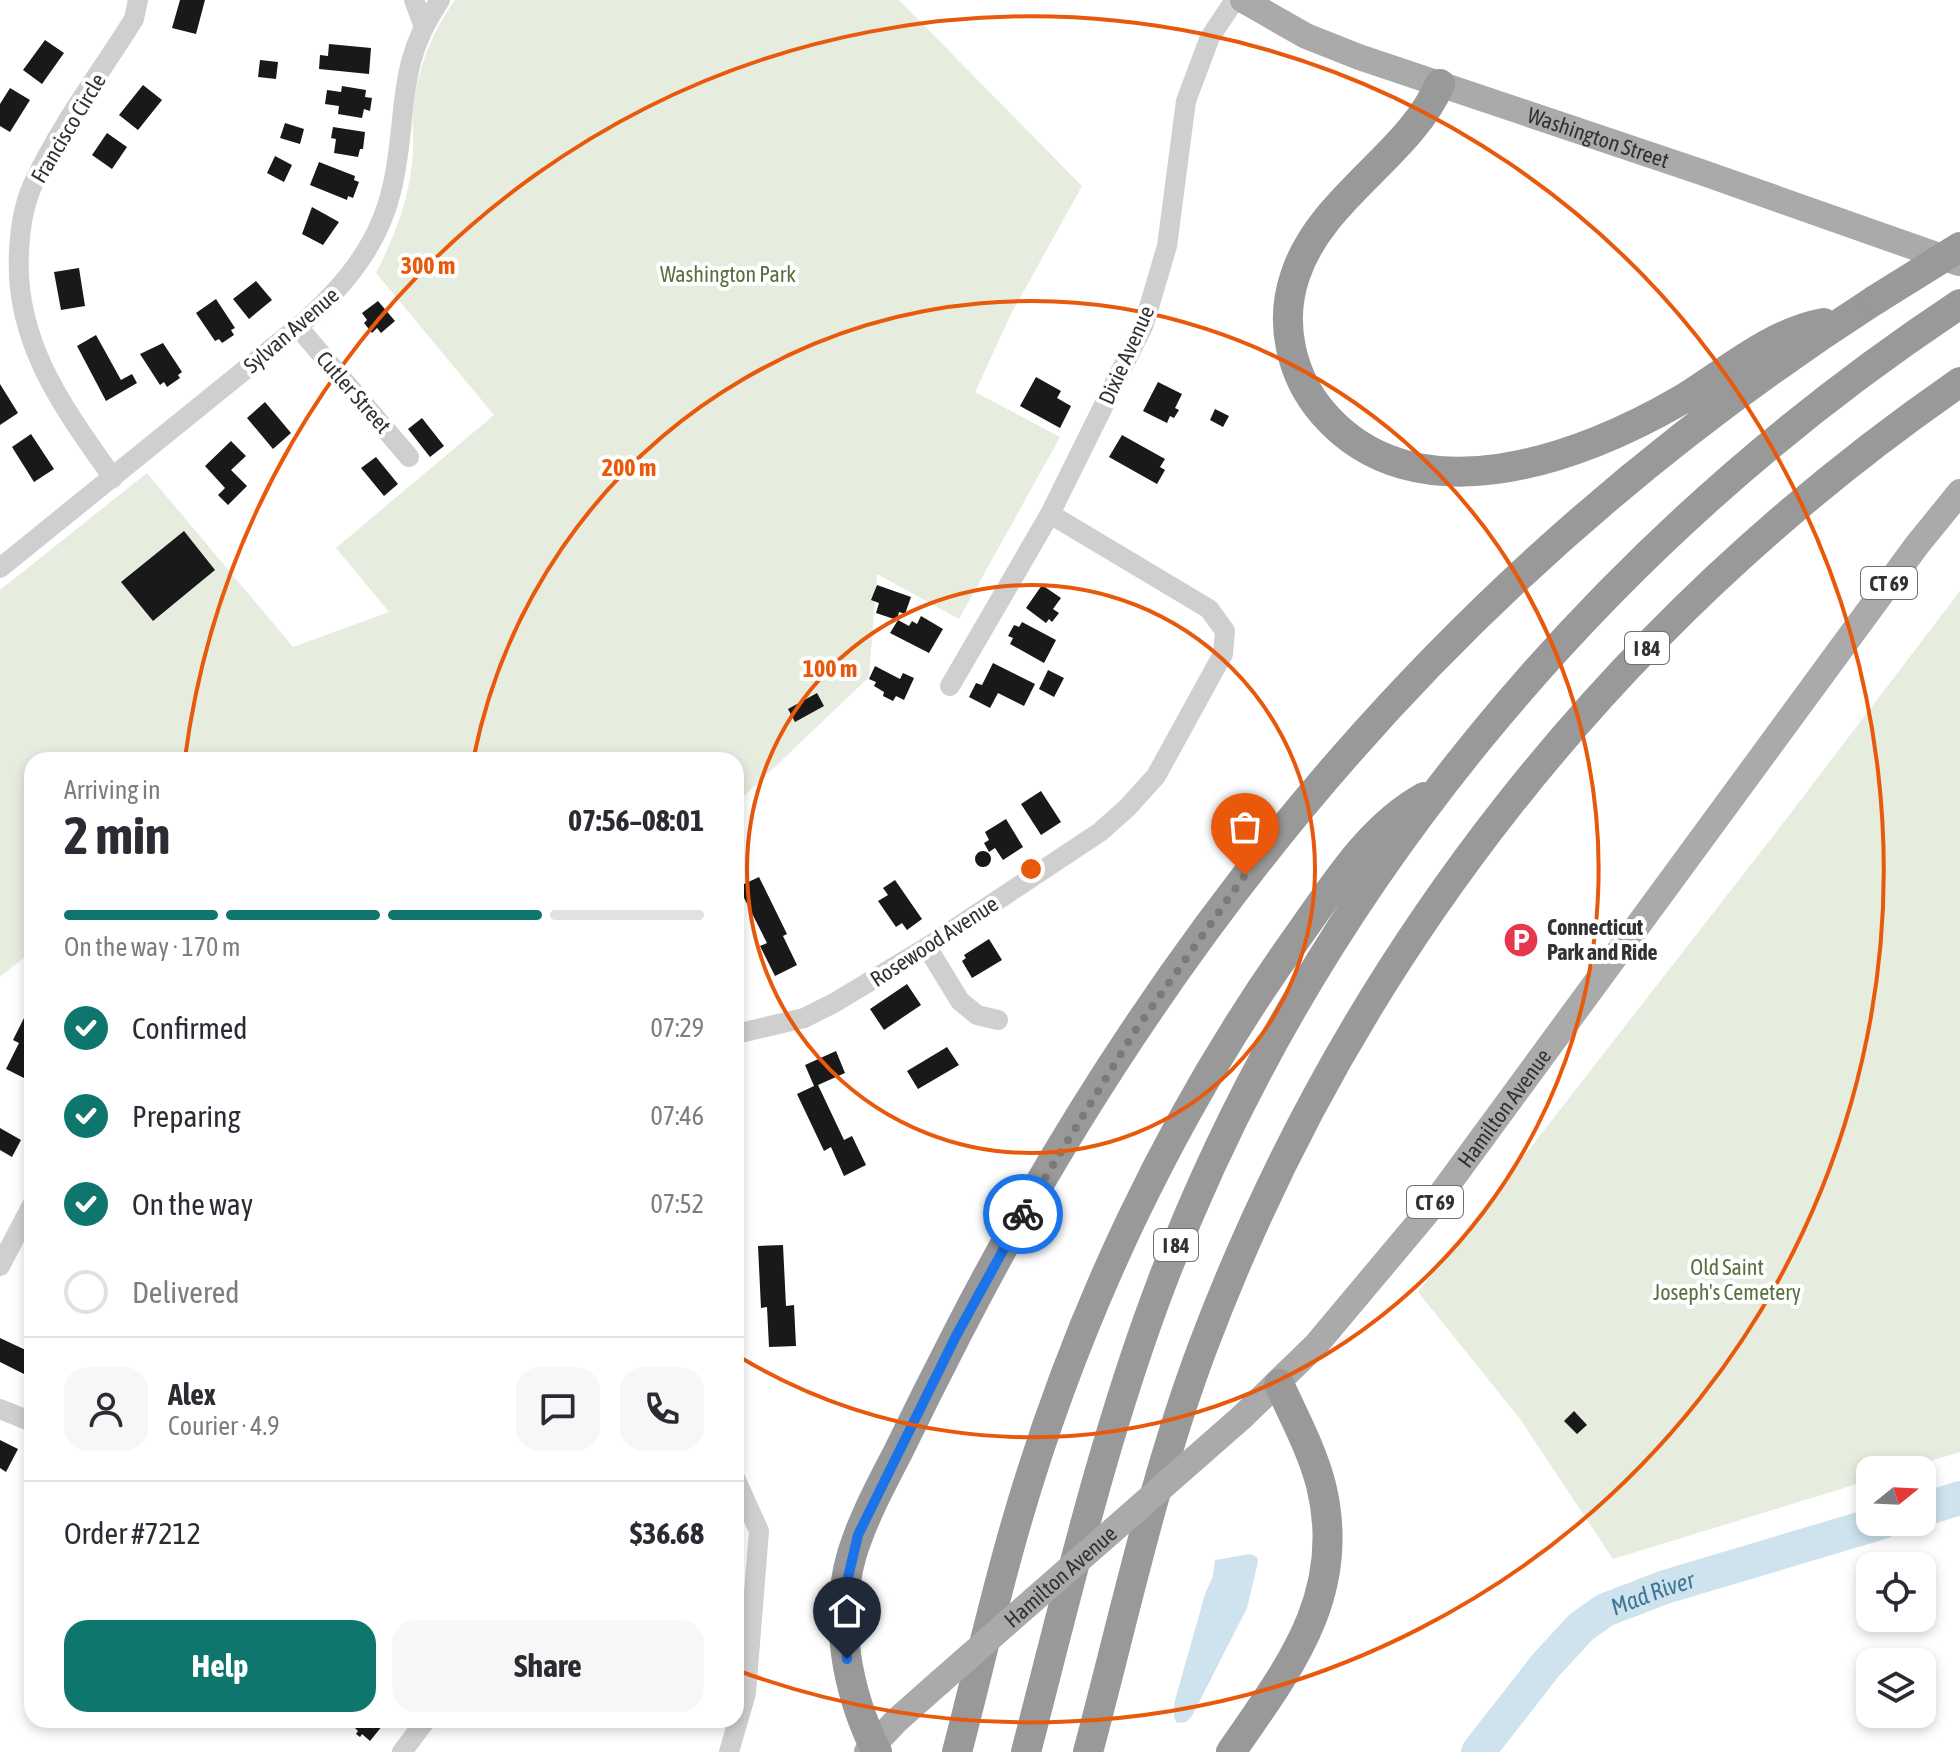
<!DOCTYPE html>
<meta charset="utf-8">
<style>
body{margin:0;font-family:"Asap Condensed",sans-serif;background:#f7f7f7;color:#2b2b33;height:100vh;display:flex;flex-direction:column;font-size:30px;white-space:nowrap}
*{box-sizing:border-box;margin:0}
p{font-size:26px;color:#7c7c81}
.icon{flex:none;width:44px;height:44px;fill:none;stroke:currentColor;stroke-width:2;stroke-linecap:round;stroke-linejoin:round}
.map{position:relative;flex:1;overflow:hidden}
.panel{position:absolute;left:24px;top:752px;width:720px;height:976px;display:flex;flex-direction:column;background:#fff;border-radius:24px;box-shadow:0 4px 12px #0003}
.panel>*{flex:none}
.needle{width:52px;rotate:72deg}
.controls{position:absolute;left:1856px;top:1456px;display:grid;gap:16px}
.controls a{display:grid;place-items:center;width:80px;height:80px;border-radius:16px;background:#fff;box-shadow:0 4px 12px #0003;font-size:40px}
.pin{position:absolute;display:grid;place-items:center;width:68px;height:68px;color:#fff;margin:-82px -34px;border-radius:50% 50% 50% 0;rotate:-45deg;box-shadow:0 0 8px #0007}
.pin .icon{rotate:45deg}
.courier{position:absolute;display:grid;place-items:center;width:80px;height:80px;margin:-40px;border:6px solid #1a73e8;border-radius:50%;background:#fff;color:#222;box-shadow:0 2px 10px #0007}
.overview em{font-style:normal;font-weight:700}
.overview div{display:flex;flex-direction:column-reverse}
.overview{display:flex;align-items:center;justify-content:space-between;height:136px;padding:0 40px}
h1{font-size:52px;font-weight:700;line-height:60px}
.bar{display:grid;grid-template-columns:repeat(4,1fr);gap:12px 8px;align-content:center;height:96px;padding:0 40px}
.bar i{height:10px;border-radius:6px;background:#e1e1e2}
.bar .active{background:#0f766e}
.bar p{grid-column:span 4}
.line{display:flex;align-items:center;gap:20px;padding:0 40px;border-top:2px solid #e1e1e2}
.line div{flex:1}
.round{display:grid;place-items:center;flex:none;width:84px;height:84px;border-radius:24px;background:#f7f7f7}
ol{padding:0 40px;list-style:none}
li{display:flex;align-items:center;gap:24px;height:88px}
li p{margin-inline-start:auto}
li .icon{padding:8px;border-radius:50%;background:#0f766e;color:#fff;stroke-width:4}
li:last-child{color:#7c7c81}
li i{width:44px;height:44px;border:4px solid #e1e1e2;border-radius:50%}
.action{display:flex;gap:16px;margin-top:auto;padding:16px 40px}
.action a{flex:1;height:92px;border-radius:24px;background:#0f766e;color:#fff;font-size:32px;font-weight:700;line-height:92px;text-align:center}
.action a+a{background:#f7f7f7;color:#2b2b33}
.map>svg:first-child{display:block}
</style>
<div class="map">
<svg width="1960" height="1752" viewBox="0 0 1960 1752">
<rect width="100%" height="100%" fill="#fff"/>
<path fill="#e6ecde" d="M455,0H899L1082,186L1011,314L975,392L1060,437L959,619L877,574L869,677L736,804V760H32V951L0,977V590L147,473L293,647L389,612L336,548L494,415L376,273C394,238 408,202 412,163C414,146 412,130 413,114C416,72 431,33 455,0Z
M1960,591V1452L1901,1470H1870V1480L1613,1559L1520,1419L1418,1292L1777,831Z"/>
<path fill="#cee3ee" d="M1250,1554L1257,1557L1258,1562L1247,1608L1192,1716L1186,1722L1177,1723L1174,1718V1704L1205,1594L1213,1576L1215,1560Z"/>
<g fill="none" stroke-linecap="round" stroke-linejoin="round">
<g stroke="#cee3ee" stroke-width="34">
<path d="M1922,1510L1960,1498"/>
<path id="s1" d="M1478,1752L1546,1665L1581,1627L1605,1610L1665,1587L1883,1522"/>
</g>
</g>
<path fill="#191919" d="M180,0H205L196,34L172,28Z
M45,40L64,53L42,84L23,70Z
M329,44L371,48L369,74L319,69L320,55L328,56Z
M260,60L278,62L276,79L258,77Z
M143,85L162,100L138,130L119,115Z
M342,86L366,90L365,97L372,98L370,111L364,109L362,118L338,114L339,106L325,104L327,90L341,92Z
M10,88L30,100L10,132L0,126V104Z
M285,123L304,129L300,144L280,138Z
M333,127L365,132L363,149H360L358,157L334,153L336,139L331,138Z
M107,133L127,147L112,169L92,155Z
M275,156L292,165L284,182L267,173Z
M319,162L355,176L354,180L359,182L353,198L348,196L347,200L310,185Z
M312,207L339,222L323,245L302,234Z
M79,268L85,306L61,310L54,272Z
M256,281L272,300L249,319L233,299Z
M216,299L235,328L231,330L234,335L222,343L219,339L215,341L196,313Z
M378,301L395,321L381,333L377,328L372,333L364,323L367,320L362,313Z
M96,335L121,380L132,374L137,383L106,401L77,346Z
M163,343L182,372L178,375L180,378L167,387L164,382L160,385L140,354Z
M1036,377L1061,391L1057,398L1071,406L1060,428L1020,406Z
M1158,382L1182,394L1175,408L1179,410L1174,418L1170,416L1167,423L1143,411Z
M0,384L18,413L0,425Z
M265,402L291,433L273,449L247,418Z
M1215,409L1229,416L1223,427L1210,420Z
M422,418L444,446L430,457L408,429Z
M31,434L54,469L34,482L12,447Z
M1122,435L1165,459L1160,467L1165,470L1157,484L1109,457Z
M231,441L246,456L231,470L247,486L228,505L218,495L225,488L205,466Z
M376,457L398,484L384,496L361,468Z
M184,531L215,570L153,621L121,582Z
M877,585L911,597L905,614L899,612L897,620L876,613L879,603L871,600Z
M1042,585L1061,598L1053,609L1059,613L1052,622L1049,619L1046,623L1026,608Z
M921,616L943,629L929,653L890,633L898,620L909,626L912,621L917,624Z
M1022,622L1056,640L1044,663L1010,644L1013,638L1008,636L1014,625L1019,627Z
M993,663L1035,684L1024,706L998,693L990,708L969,697L976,683L982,685Z
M875,666L900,679L903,673L914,678L904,700L896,696L893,701L883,696L884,692L874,686L876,682L869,679Z
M1048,670L1064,678L1054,697L1039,689Z
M817,693L824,706L795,722L788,709Z
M1041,791L1061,822L1041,835L1021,804Z
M1006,819L1023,847L1003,860L995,848L989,852L984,843L989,840L985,832Z
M975 859a8 8 0 1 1 16 0a8 8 0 1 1-16 0Z
M736,872L742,885L759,877L787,934L783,936L797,965L775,976L760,946L767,943L739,888L736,890Z
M895,880L922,919L907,930L902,923L896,927L878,901L888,895L883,888Z
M989,939L1002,960L972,978L962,961L966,958L964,955Z
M907,984L921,1005L884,1030L870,1009Z
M32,1002V1067L26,1079L6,1069L19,1043L13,1040Z
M947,1047L959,1065L918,1089L907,1071Z
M836,1051L845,1073L818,1085L844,1140L852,1136L866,1165L844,1176L831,1147L824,1151L797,1094L814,1086L805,1065Z
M0,1128L21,1140L12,1157L0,1150Z
M783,1245L786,1306L794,1305L796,1346L769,1347L767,1307L761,1308L758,1246Z
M0,1338L32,1353V1378L0,1362Z
M1574,1411L1587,1425L1577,1434L1564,1421Z
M0,1440L18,1449L6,1472L0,1468Z
M358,1720H387L370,1741L362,1734L360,1737L356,1734L358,1731L353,1726Z"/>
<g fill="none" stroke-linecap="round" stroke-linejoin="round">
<path stroke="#cfcfcf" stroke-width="20" d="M414,0L424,27
M298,327L409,457
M113,478C63,407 14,342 19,252C20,228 24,202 35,180C62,123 101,72 134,19L138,0
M0,568L298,327C342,289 379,246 392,188C409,115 394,67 440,0
M950,686L1050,514L1144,324L1167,246L1186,101L1210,37L1235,0
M927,947L960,1001L977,1015L998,1020
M736,1034L804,1018L834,1003L927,947L1100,832L1127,808L1156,776L1223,654L1225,631L1209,609L1050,514
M0,1266L32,1205
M0,1409L32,1422
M402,1752L426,1720
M729,1752L746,1693L759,1531L736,1480"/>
<g stroke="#aaa" stroke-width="26">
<path id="s2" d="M1243,0L1306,36L1359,57L1701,172L1959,263"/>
<path id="s3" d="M1242,1417L1316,1345L1430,1209L1917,545L1960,492"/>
<path d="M867,1752L896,1721L940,1682"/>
</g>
<path stroke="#999" stroke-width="30" d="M1440,84C1409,156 1320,198 1295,276C1279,323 1291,376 1323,413C1415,520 1580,459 1681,400C1727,372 1770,333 1824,323
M877,1752C847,1693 833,1618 852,1554C863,1518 881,1485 898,1452C917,1413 936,1375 956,1336C1176,907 1468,562 1875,300
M957,1752C977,1676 994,1599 1016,1524C1076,1316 1170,1116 1296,939C1332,889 1368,828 1424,797
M1026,1752C1067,1594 1104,1434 1162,1282C1314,883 1605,539 1960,304
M1088,1752C1124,1618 1153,1480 1202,1349C1350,955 1613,622 1960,382
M1231,1752C1289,1668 1348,1594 1321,1485C1312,1450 1294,1417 1279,1384"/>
<path stroke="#aaa" stroke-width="26" id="s4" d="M940,1682L1242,1417"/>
<path stroke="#999" stroke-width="30" d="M1875,300L1960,247"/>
</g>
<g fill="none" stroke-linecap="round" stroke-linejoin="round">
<path stroke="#7a7a7a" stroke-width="8" stroke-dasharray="0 14.4" d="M1023,1214L1133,1034L1245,875"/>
<path stroke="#1a73e8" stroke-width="10" d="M847,1659L844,1624L845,1590L858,1535L956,1336L1023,1214"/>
</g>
<g fill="none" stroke="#e8590c" stroke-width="4">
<circle cx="1031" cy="869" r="284"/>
<path d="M474 756A568 568 0 1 1 738 1356"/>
<path d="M185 758A853 853 0 1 1 739 1671"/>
</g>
<defs>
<symbol id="parking-disc" viewBox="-11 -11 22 22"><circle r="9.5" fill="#e6374d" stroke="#fff"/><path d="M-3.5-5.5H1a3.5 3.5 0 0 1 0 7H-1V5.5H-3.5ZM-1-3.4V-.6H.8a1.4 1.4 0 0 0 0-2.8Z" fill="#fff"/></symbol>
</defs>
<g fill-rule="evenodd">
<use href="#parking-disc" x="1501" y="920" width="40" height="40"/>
</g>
<g text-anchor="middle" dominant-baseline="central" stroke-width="8" stroke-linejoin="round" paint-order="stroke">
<g fill="#fff" stroke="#707070" stroke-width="2">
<rect x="1861" y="567" width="56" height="32" rx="6"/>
<rect x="1625" y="632" width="44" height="32" rx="6"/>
<rect x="1407" y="1186" width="56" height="32" rx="6"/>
<rect x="1154" y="1229" width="44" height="32" rx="6"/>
</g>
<g font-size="20" font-weight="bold" fill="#323232">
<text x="1889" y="583">CT 69</text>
<text x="1647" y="648">I 84</text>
<text x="1435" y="1202">CT 69</text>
<text x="1176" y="1245">I 84</text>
</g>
<g font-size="22" fill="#323232" stroke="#fff">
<text transform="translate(68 128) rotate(-59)">Francisco Circle</text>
<text stroke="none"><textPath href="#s2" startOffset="382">Washington Street</textPath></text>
<text transform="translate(291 330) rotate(-41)">Sylvan Avenue</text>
<text transform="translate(1126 355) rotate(-66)">Dixie Avenue</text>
<text transform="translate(354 392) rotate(49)">Cutler Street</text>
<text transform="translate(934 941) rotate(-33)">Rosewood Avenue</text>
<text stroke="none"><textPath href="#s3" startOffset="406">Hamilton Avenue</textPath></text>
<text stroke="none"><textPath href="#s4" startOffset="160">Hamilton Avenue</textPath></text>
</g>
<g font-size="22" fill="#586f3e" stroke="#fff">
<text x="728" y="274">Washington Park</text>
<text x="1727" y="1267">Old Saint<tspan x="1727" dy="25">Joseph's Cemetery</tspan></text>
</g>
<g font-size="22" font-weight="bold" fill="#323232" stroke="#fff" text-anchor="start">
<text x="1547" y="927">Connecticut<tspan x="1547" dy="25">Park and Ride</tspan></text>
</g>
<g font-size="24" font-style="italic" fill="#3e7896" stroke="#fff">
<text stroke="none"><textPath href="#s1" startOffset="242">Mad River</textPath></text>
</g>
</g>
<circle cx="1031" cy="869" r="12" fill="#e8590c" stroke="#fff" stroke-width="4"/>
<g font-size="24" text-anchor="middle" font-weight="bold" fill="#e8590c" stroke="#fff" stroke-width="8" stroke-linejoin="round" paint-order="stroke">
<text x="428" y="274">300 m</text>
<text x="629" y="476">200 m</text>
<text x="830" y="677">100 m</text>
</g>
</svg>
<div class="controls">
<a><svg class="needle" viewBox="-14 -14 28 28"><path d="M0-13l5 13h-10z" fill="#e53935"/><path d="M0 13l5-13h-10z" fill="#7c7c81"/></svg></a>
<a><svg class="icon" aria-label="locate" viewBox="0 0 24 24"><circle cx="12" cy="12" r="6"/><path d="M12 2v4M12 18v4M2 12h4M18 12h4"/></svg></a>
<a><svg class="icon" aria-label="layers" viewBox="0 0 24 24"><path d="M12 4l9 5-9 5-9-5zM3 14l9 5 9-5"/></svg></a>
</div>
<div class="pin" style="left:1245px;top:875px;background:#ea580c"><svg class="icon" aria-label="bag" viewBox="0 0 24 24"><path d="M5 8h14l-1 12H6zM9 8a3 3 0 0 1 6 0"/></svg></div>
<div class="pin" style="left:847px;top:1659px;background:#1f2937"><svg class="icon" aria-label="home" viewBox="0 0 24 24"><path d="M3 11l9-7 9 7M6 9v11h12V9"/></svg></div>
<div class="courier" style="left:1023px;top:1214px"><svg class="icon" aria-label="bike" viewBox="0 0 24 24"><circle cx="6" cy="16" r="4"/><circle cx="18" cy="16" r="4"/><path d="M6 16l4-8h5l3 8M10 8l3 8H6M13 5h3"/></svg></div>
<section class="panel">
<div class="overview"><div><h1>2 min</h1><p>Arriving in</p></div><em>07:56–08:01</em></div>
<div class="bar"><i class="active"></i><i class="active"></i><i class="active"></i><i></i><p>On the way · 170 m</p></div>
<ol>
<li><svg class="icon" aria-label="check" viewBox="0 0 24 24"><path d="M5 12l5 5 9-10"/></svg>Confirmed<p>07:29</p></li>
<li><svg class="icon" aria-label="check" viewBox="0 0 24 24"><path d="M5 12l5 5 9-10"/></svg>Preparing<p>07:46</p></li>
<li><svg class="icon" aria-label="check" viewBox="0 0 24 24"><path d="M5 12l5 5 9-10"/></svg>On the way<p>07:52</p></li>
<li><i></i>Delivered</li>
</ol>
<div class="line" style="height:144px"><a class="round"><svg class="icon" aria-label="person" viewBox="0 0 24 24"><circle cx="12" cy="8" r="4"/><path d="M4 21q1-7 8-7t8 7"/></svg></a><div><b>Alex</b><p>Courier · 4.9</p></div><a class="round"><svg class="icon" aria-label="chat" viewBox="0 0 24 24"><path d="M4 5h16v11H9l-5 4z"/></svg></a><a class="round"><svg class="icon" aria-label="phone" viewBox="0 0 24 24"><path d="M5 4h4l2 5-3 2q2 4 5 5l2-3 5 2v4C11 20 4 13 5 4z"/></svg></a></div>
<div class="line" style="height:104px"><div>Order #7212</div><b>$36.68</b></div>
<div class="action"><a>Help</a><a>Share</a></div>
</section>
</div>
